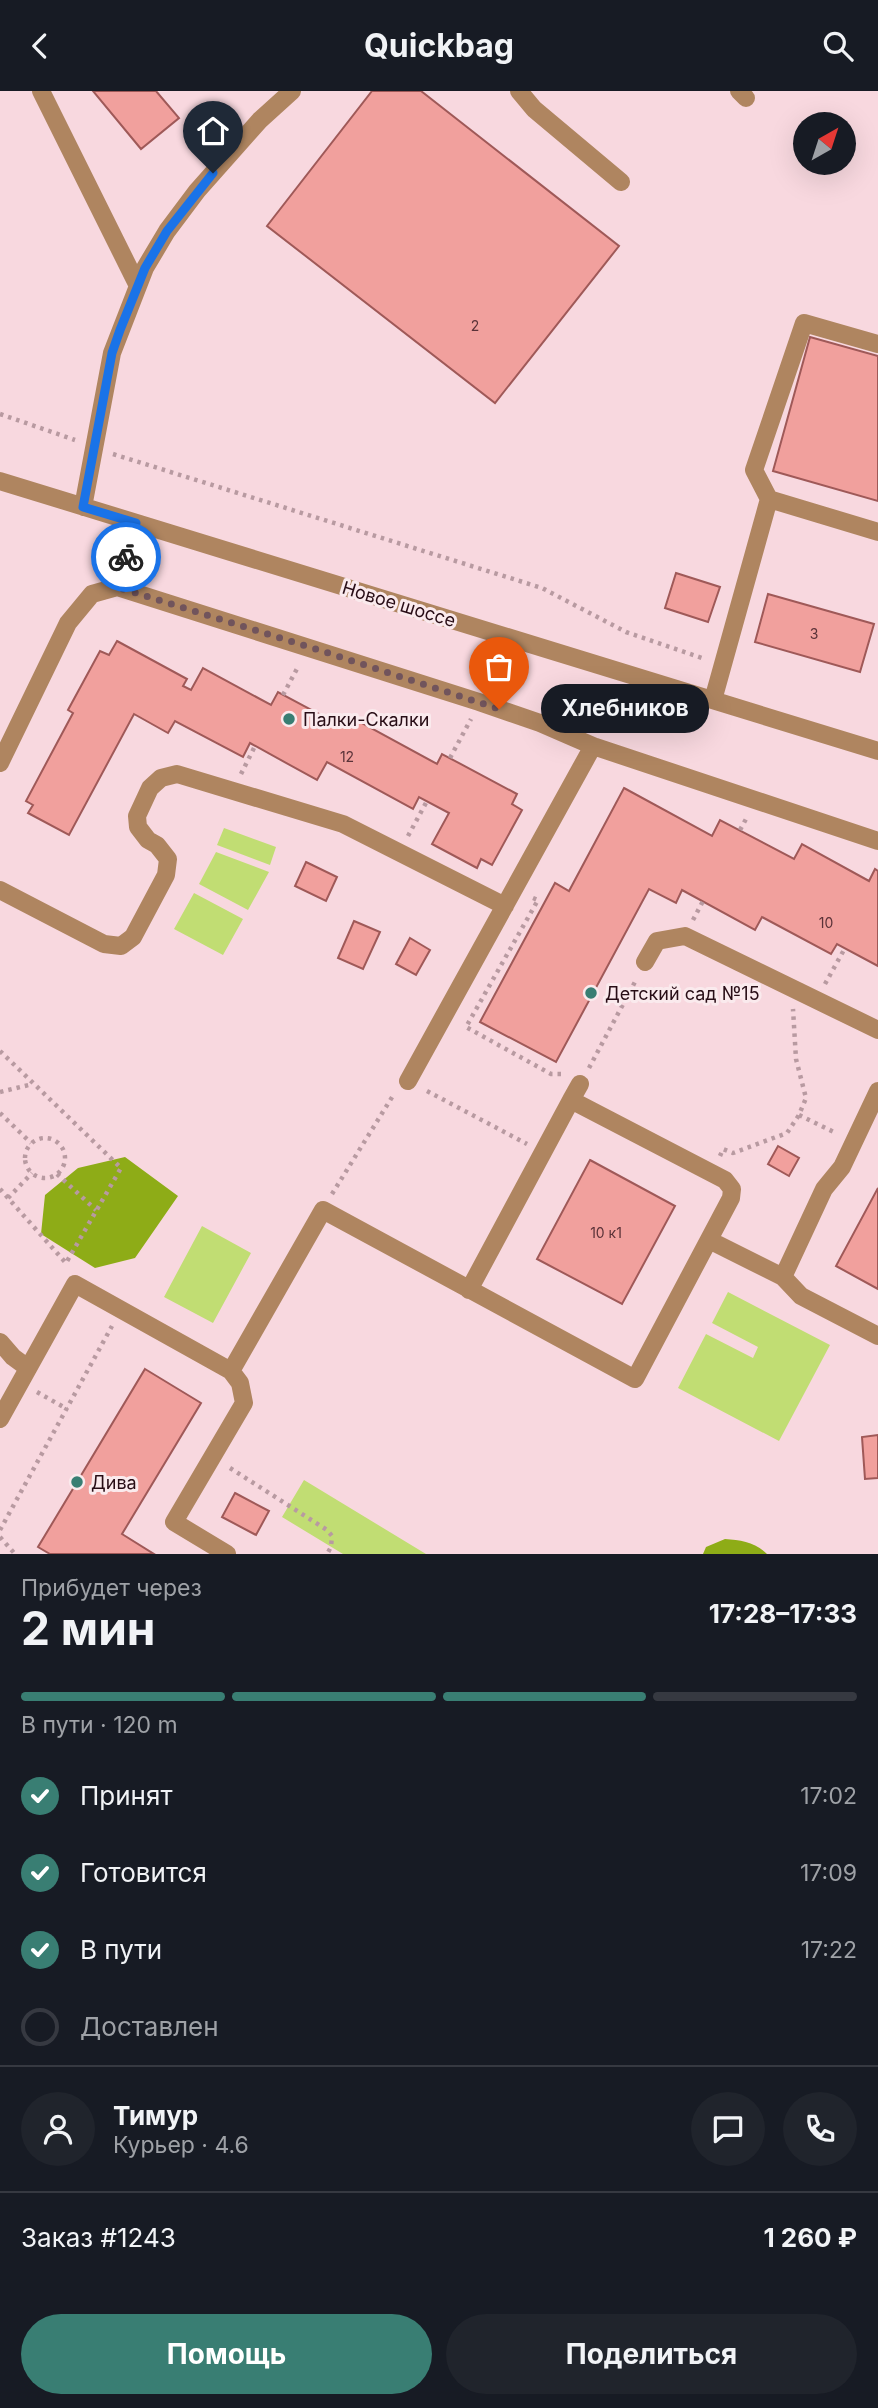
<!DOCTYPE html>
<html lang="ru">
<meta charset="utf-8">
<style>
body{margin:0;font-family:Inter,sans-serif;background:#20242c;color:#f1f3f6;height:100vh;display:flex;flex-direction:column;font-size:26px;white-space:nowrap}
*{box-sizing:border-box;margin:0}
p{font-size:23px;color:#9ea1a6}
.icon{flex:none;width:38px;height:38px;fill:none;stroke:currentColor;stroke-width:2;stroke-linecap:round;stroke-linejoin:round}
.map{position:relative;height:1463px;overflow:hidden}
.details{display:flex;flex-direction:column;background:#171b24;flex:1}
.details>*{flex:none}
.needle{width:46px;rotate:39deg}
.tools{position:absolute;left:793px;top:21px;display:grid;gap:14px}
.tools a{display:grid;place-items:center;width:63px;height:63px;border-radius:50%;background:#171b24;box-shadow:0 7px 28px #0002;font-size:35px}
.pin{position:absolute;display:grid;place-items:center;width:60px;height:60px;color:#fff;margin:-72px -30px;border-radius:50% 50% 50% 0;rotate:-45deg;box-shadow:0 0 7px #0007}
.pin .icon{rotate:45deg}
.courier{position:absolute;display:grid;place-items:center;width:70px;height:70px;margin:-35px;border:5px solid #1a73e8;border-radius:50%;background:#fff;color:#222;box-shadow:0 2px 9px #0007}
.bubble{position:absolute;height:49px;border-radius:24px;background:#171b24;box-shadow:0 7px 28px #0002;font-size:23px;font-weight:700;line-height:49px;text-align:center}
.overview em{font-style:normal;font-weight:700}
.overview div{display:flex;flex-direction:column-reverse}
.overview{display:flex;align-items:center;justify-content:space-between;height:119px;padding:0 21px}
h1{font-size:46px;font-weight:700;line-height:52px}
.bar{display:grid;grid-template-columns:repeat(4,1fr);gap:10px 7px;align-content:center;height:84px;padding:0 21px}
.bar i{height:9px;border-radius:5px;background:#363941}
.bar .on{background:#397e73}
.bar p{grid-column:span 4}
.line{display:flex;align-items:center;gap:18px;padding:0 21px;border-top:2px solid #363941}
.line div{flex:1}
.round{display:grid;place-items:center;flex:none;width:74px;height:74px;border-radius:37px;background:#20242c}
ol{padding:0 21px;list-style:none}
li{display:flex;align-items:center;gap:21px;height:77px}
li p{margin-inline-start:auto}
li .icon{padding:7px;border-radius:50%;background:#397e73;color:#fff;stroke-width:4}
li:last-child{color:#9ea1a6}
li i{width:38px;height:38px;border:4px solid #363941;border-radius:50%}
.button{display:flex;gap:14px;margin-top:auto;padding:14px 21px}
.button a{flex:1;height:80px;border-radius:42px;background:#397e73;color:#fff;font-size:28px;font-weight:700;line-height:80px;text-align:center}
.button a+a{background:#20242c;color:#f1f3f6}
header{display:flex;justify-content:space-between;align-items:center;height:91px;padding:0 21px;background:#171b24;font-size:32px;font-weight:700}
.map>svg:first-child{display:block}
</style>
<header><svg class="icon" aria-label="back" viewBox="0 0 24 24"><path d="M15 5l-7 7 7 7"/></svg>Quickbag<svg class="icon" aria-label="search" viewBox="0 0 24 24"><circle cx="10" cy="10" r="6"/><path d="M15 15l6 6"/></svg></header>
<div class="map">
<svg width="878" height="1463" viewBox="0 0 878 1463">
<rect width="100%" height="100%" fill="#f8d8df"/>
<path fill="#c1dd73" d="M224,737L276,756L270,774L217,754Z
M216,761L269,781L248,819L199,793Z
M194,802L243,828L223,864L174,838Z
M202,1135L251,1162L213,1232L164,1206Z
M728,1201L830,1254L779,1350L678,1297L706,1243L753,1267L758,1256L712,1232Z
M304,1389L426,1463H343L282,1426Z"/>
<path fill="#8eac17" d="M125,1066L178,1105L135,1167L95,1177L41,1143L45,1104L78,1077Z
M725,1448C741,1449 755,1451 767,1463H703L706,1456Z"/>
<path fill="#f1a09d" stroke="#9f5958" stroke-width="2" d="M93,0H156L179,27L141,58Z
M372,0H421L619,155L495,312L267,135Z
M810,246L878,265V410L773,380Z
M676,482L720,496L708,531L665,517Z
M768,503L874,533L860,581L755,551Z
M117,550L187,588L183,595L191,599L203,577L271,614L278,601L345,637L351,626L437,673L442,663L517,703L512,713L522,719L492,774L481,768L477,777L432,753L449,722L419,706L413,718L327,671L317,689L250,652L243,666L175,630L168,642L134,623L69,744L28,722L33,714L26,710L73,622L68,619L100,560L109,564Z
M624,697L712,745L720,729L794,768L802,753L869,790L875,778L878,780V875L837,853L831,863L762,826L755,839L682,799L676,812L649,798L556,971L480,931L555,792L569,800Z
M306,771L337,786L326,810L295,795Z
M354,830L380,841L363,878L338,867Z
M410,847L430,859L416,884L396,873Z
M778,1055L799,1067L789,1085L768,1073Z
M590,1069L675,1115L622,1213L537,1168Z
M878,1097V1198L836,1175Z
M145,1278L201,1312L122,1443L154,1463H50L38,1456Z
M878,1344V1387L865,1388L862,1346Z
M235,1402L269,1420L256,1444L222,1426Z"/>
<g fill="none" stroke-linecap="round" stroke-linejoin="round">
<path stroke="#b89aa1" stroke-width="4.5" stroke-dasharray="3.5 5" stroke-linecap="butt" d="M0,323L75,349
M113,363L542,497L626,541L705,568
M283,604L299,574
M450,667L471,628
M241,683L255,655
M740,739L746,728
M408,745L427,710
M533,807L538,809L466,936L551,983H563
M693,829L703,810
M825,893L845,857
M0,960L121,1077L66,1172
M589,977L636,889
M427,1000L527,1053
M0,1001L33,993
M0,1022L31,1052
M799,1024L836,1042
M25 1067a20 20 0 1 1 40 0a20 20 0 1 1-40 0Z
M720,1065L723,1058L733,1062L787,1042L799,1024L806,1007L796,968L793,918
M57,1083L96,1119
M0,1098L65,1171
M332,1103L394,1003
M8,1107L32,1082
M37,1301L67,1318
M230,1377L327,1439L332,1445L331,1456L327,1463
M0,1439L112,1235
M0,1446L15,1463"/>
<path stroke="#af8560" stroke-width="18" d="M41,0L138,195
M519,0L534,18L621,91
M739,0L746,7
M0,390L878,660
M769,408L878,441
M83,416L112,262L145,177L167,140L197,100L260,29L292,0
M117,496L479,611L540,632L593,655L878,750
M713,609L769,408L754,379L804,232L878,253
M0,672L68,532L92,503L117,496L136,432
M0,799L104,853L121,855L133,846L166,784L168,768L157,754L148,749L138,736L137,725L150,697L161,687L177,683L343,733L505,815
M645,871L657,850L685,845L878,939
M408,990L593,655
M571,1009L580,993
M709,1149L783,1186L801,1205L878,1245
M783,1186L824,1098L842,1076L878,1000
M0,1251L13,1266L28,1277
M231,1280L323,1119L635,1288L731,1107L732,1098L725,1089L571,1009L469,1199
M0,1328L75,1193L231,1280L240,1292L244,1312L174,1431L227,1463"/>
</g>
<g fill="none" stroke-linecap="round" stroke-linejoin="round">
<path stroke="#71545c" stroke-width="7" stroke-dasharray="0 12.6" d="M126,466L117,496L322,560L499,618"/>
<path stroke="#1a73e8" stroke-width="9" d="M126,466L136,432L83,416L112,262L120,239L145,177L167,140L213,82"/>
</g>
<g fill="#397e73" stroke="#faeaed" stroke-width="2.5">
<circle cx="289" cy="628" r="7"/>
<circle cx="591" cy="902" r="7"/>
<circle cx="77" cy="1391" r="7"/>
</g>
<g text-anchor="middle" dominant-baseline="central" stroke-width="6" stroke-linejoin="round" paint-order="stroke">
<g font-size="14" fill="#5a3238">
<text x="475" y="234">2</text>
<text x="814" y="542">3</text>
<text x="347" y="665">12</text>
<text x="826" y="831">10</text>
<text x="606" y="1141">10 к1</text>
</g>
<g font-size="18" fill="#280d16" stroke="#faeaed">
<text transform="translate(399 513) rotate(17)">Новое шоссе</text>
</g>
<g font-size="18" fill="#280d16" stroke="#faeaed" text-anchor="start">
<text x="303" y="628">Палки-Скалки</text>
<text x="605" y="902">Детский сад №15</text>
<text x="91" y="1391">Дива</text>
</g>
</g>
</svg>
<div class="tools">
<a><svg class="needle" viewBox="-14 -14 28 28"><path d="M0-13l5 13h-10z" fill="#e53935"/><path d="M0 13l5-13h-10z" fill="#9ea1a6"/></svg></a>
</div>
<div class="pin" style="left:499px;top:618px;background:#ea580c"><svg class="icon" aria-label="bag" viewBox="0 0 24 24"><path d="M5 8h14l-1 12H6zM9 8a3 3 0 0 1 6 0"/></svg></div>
<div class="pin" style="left:213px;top:82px;background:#1f2937"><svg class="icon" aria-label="home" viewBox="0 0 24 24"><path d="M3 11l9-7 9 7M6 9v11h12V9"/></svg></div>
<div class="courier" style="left:126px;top:466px"><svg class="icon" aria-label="bike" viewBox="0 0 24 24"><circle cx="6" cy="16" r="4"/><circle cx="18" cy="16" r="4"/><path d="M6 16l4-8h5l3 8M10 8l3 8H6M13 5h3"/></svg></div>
<div class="bubble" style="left:541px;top:593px;width:168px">Хлебников</div>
</div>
<section class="details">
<div class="overview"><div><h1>2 мин</h1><p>Прибудет через</p></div><em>17:28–17:33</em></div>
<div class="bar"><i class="on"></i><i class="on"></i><i class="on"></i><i></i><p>В пути · 120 m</p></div>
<ol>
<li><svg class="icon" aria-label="check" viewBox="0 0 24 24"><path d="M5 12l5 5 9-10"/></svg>Принят<p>17:02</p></li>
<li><svg class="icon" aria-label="check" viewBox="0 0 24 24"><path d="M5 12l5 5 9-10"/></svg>Готовится<p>17:09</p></li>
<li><svg class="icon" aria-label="check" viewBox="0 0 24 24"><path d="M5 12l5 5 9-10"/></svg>В пути<p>17:22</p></li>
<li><i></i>Доставлен</li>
</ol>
<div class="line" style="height:126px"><a class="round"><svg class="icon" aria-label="person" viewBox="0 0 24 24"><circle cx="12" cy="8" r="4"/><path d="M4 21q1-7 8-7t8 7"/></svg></a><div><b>Тимур</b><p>Курьер · 4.6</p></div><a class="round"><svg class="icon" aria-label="chat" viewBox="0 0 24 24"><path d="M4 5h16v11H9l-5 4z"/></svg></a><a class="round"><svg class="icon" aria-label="phone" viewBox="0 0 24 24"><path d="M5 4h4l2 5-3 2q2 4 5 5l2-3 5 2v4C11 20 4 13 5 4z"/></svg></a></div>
<div class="line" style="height:91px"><div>Заказ #1243</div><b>1 260 ₽</b></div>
<div class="button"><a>Помощь</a><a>Поделиться</a></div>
</section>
